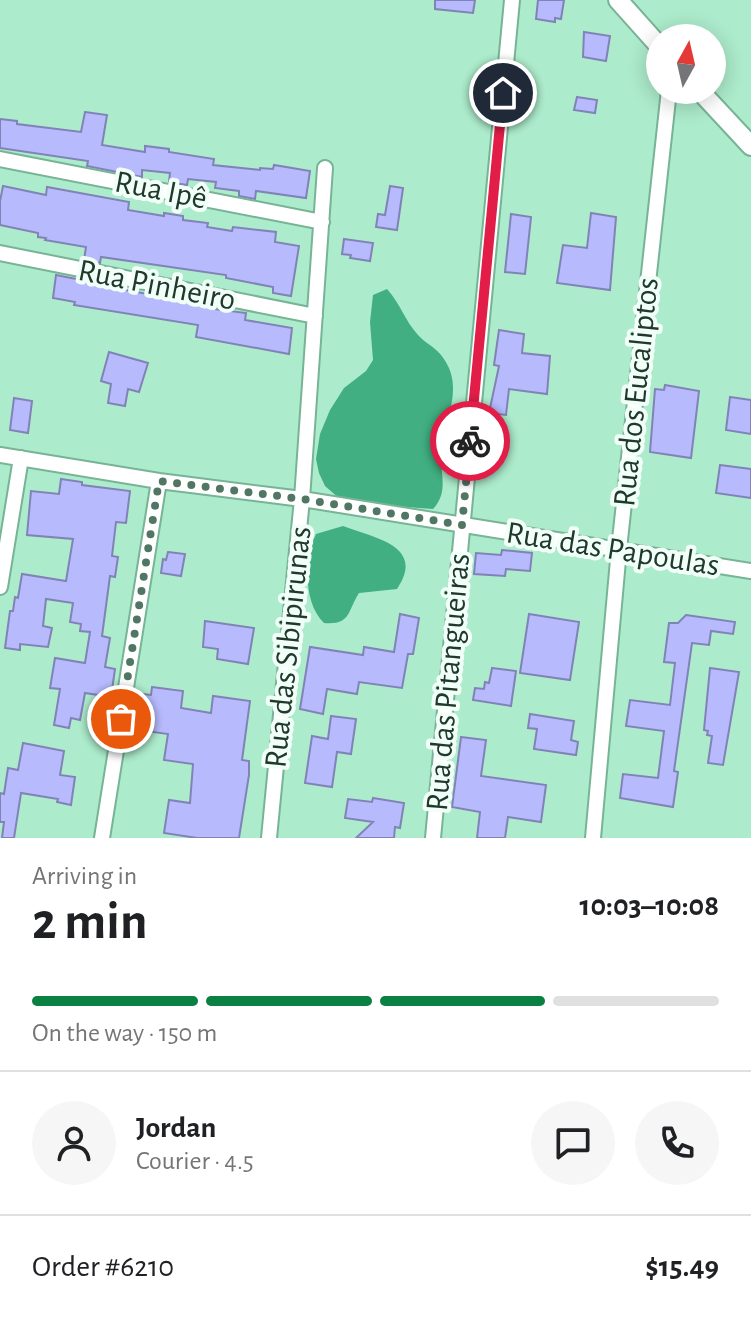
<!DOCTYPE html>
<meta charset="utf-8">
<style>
body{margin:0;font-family:"Alegreya Sans",sans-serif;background:#f6f6f6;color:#202124;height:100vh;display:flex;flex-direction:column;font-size:30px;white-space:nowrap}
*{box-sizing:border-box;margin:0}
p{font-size:26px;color:#757577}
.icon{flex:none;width:44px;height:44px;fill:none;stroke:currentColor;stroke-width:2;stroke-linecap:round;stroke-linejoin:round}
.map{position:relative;height:838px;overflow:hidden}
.details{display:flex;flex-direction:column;background:#fff;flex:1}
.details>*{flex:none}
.needle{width:52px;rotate:8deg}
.fabs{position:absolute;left:646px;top:24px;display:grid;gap:16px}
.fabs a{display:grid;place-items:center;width:80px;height:80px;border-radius:50%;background:#fff;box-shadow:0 4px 20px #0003;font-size:40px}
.pin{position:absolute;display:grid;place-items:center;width:68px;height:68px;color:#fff;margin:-34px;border:4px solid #fff;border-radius:50%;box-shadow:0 2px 8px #0007}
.courier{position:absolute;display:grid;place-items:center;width:80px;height:80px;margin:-40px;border:6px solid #e11d48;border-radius:50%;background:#fff;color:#222;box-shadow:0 2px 10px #0007}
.headline em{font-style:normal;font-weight:700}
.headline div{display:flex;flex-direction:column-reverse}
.headline{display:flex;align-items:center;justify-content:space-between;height:136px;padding:0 32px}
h1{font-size:52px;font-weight:700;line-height:60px}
.bar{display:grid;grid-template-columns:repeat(4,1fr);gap:12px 8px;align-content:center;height:96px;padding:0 32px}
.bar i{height:10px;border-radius:6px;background:#e0e0e0}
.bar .on{background:#0b8043}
.bar p{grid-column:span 4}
.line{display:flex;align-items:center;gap:20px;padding:0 32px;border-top:2px solid #e0e0e0}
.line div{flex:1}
.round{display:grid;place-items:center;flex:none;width:84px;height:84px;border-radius:42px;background:#f6f6f6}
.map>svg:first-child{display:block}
</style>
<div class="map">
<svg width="751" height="838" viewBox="0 0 751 838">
<rect width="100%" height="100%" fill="#acebcb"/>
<path fill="#41af81" d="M387,289C400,303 405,321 418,335C425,343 435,347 441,355C466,386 445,417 441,450C439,471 450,491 433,509L367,504L340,499L325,486L319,473L316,459L320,434L330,410L344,388L366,371L373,360L370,322L373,295Z
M343,526C375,538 426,546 397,589L359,593C347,612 351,625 324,623C303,603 304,558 316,534Z"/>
<path fill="#b7bafc" stroke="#8183b7" stroke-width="2" d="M435,0H475L473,13L435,9Z
M538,0H564L561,19L555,18V22L536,19Z
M584,32L610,36L606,61L583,57Z
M577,97L597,100L595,113L574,110Z
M85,112L107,115L102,145L145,152V146L169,149V152L214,159L213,165L260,170V168L273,169L274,165L310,171L306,198L256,191L255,199L239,196V191L215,188L216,182L188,179L187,185L169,182L170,173L142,170V177L87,166L88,161L0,148V119L17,121V124L81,132Z
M3,186L46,195L47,187L129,202L128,210L164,216V213L183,216V220L208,223L207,227L232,231L233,227L276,232L275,242L299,246L291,296L273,293V287L226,278V275L101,257L100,263L84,260L86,247L45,240L46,238L38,237V233L0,225V201Z
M390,186L403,188L397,230L376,227L378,214L385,215Z
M591,213L616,217L610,290L557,283L563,245L587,248Z
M511,214L531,217L525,274L505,272Z
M344,239L373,243L370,261L350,258L351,255L342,254Z
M56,275L97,283V285L215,306L214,309L246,313L245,320L292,328L289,354L196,337L198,325L74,305L75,302L53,298Z
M499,330L524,334L522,353L550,356L547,394L509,389L506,415L489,413L499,366L494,365Z
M109,352L148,363L139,392L128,389L125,406L108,403L111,384L101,381Z
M665,385L699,391L691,458L650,452L655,389L664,390Z
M730,397L751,400V434L726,430Z
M14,398L32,401L28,433L10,430Z
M720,465L751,469V498L716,493Z
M61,479L82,482V485L130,491L126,523L116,522L112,556L118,557L115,577L110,576L102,636L110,638L105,667L115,669L111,697L85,693L80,720L71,718L69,728L54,725L60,689L50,688L55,658L85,663L90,632L80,631L81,624L70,622L73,603L46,599L43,626L52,628L48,647L20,644V650L5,648L10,611H13L15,597L18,598L22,574L66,581L73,539L27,535L31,491L59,494Z
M502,550L532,553L530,571L506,569L505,576L474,574L476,553L501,555Z
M168,552L185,554L181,576L161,573L163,559L166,560Z
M400,614L419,618L413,654H408L402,688L359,682L357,694L327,689L323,714L300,709L310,647L363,655L364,647L394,652Z
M529,614L579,622L570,680L520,673Z
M686,615L735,622L733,634L711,631L709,645L692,643L674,771L678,772L673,807L620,798L623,774L658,778L664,731L626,726L630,700L670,705L675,663L664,662L669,623H678Z
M205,621L254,628L248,664L217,659L218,649L203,647Z
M492,668L516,671L511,706L473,700L475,688L484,689L485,682L489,683Z
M710,668L739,672L723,765L708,763L712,736L707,735L708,731L704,730Z
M152,687L183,691L181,708L211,713L213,696L250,701L242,760L249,761V775L239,838H197L164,833L169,800L190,803L193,764L164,760L168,734L146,731L148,722L140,721L143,694L151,695Z
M530,714L574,721L571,740L578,742L576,755L534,749L537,729L528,728Z
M331,716L356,719L351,754L337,752L332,787L305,783L312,736L328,739Z
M461,737L486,740L481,776L546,785L541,822L508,817L505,838H477L480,812L452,807Z
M23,743L64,751L60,775L75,777L71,805L57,802L58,799L21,793L14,838H2L4,822H0V793L4,794L8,768L18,770Z
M373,798L404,803L400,828L395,827L394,838H356L373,822L345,818L348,799L372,802Z"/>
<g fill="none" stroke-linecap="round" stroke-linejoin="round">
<defs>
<path id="minor" d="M0,159L322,222
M0,253L315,316
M0,455L159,481L302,499L751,571
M0,587L21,458
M102,838L159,481
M269,838L302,499L325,168
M433,838L512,0
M593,838L619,549L669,90"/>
<path id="tertiary" d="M618,0L660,47
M699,90L751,146"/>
</defs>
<use href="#minor" stroke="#77b496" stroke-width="18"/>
<use href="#tertiary" stroke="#77b496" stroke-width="22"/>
<use href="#minor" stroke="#fff" stroke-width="14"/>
<use href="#tertiary" stroke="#fff" stroke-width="18"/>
</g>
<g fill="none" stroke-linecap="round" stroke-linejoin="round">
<path stroke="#517764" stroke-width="8" stroke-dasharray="0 14.4" d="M121,719L159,481L302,499L462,525L470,441"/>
<path stroke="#e11d48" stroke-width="10" d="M470,441L503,93"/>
</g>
<g text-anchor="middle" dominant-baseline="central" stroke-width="8" stroke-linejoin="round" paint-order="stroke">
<g font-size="32" fill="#20392d" stroke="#f2fff8">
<text transform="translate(161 190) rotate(11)">Rua Ipê</text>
<text transform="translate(157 285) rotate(11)">Rua Pinheiro</text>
<text transform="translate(636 392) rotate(-84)">Rua dos Eucaliptos</text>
<text transform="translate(613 549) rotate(9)">Rua das Papoulas</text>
<text transform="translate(288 647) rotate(-84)">Rua das Sibipirunas</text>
<text transform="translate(448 682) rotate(-85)">Rua das Pitangueiras</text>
</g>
</g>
</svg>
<div class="fabs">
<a><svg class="needle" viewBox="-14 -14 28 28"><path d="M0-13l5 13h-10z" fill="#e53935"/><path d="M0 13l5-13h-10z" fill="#757577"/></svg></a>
</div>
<div class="pin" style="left:121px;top:719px;background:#ea580c"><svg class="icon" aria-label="bag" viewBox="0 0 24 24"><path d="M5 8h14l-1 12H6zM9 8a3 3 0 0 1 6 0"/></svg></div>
<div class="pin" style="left:503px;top:93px;background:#1f2937"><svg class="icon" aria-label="home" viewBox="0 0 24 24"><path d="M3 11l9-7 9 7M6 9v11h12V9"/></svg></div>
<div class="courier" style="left:470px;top:441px"><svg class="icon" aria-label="bike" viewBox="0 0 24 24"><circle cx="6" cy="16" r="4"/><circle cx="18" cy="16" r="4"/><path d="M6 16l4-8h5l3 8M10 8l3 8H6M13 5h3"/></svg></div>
</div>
<section class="details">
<div class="headline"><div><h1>2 min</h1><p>Arriving in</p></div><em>10:03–10:08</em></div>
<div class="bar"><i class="on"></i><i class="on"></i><i class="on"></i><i></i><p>On the way · 150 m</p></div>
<div class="line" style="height:144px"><a class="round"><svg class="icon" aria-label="person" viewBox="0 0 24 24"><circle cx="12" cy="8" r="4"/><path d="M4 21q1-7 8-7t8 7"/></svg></a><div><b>Jordan</b><p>Courier · 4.5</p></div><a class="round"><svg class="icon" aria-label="chat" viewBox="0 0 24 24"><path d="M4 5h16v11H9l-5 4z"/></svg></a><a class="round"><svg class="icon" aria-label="phone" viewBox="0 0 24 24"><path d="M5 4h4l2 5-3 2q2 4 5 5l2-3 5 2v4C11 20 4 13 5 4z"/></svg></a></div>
<div class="line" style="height:104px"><div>Order #6210</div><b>$15.49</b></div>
</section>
